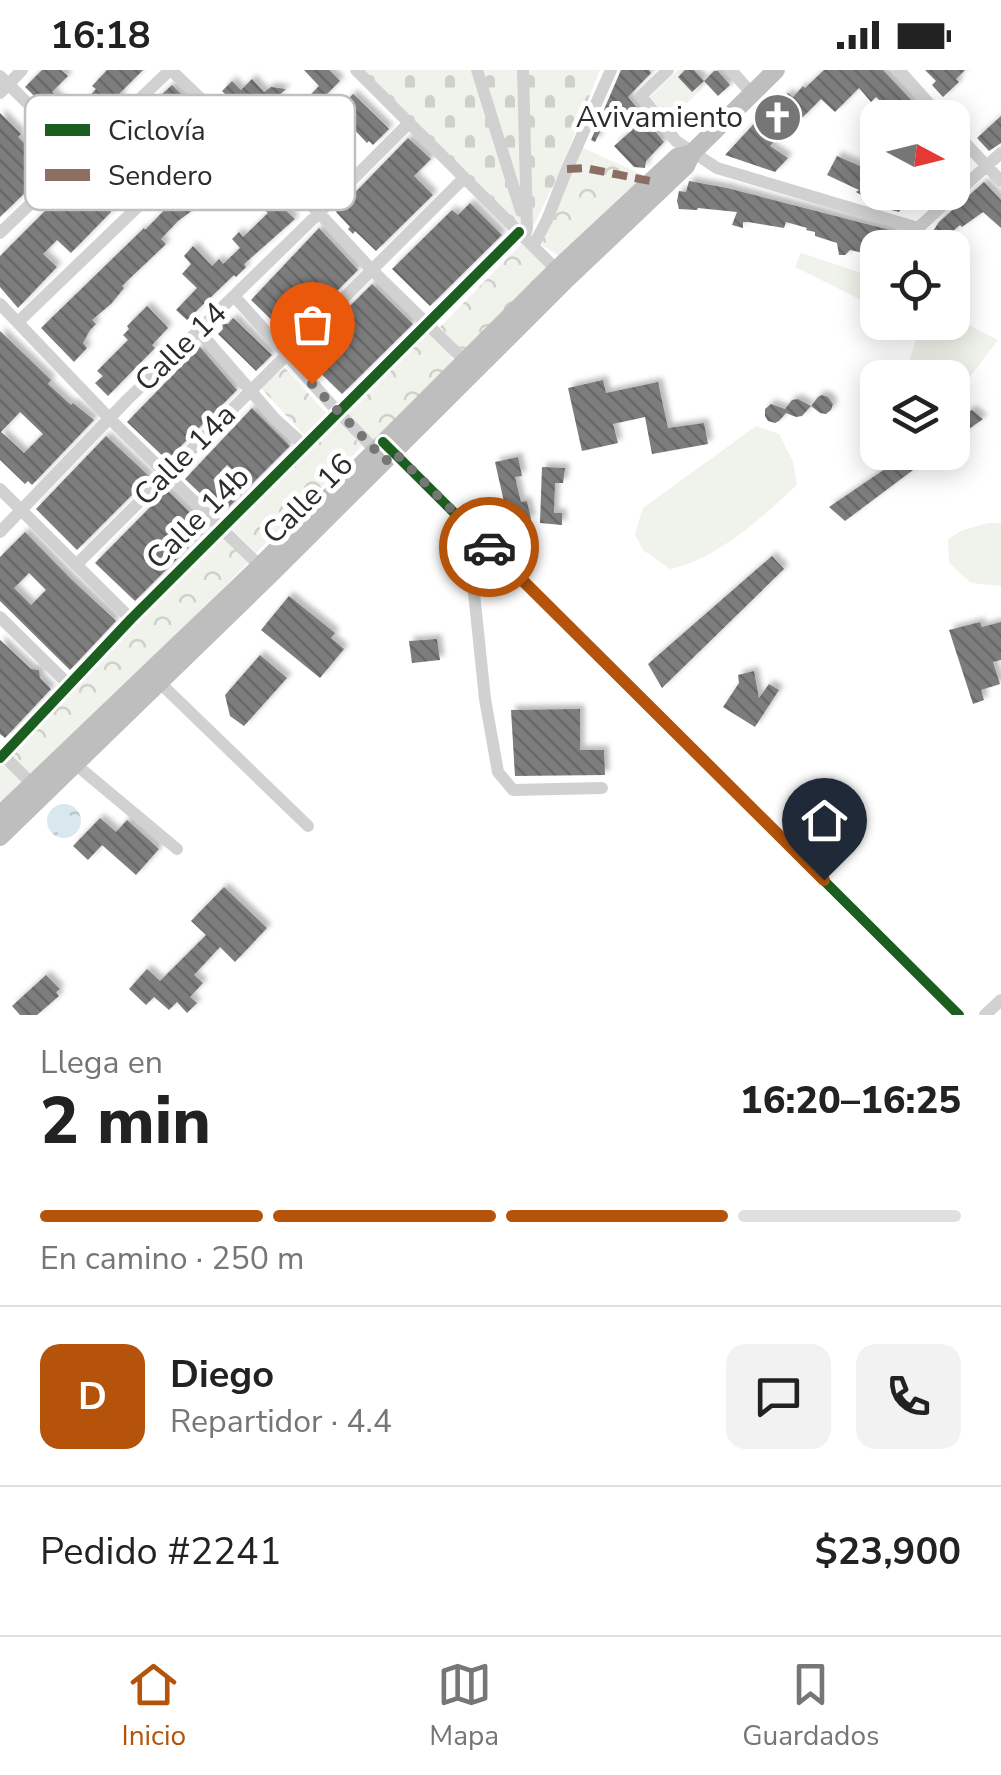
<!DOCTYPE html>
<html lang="es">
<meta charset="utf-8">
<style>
body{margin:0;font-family:"Nunito Sans",sans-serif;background:#f2f2f2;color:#222;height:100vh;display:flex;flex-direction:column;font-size:38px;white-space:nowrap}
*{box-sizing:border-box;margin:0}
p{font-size:32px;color:#767676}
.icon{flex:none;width:55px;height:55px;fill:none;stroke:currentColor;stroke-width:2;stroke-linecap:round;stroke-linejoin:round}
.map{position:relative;height:945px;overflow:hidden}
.details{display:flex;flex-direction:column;background:#fff;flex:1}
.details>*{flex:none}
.needle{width:65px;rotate:97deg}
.tools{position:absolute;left:860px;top:30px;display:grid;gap:20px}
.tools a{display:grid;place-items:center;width:110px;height:110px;border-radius:20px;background:#fff;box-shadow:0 5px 25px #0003;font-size:50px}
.pin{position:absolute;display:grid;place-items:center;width:85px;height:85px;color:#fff;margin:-102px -42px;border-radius:50% 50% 50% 0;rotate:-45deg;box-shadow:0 0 10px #0007}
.pin .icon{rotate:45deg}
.courier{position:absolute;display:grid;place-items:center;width:100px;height:100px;margin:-50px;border:8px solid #b45309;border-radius:50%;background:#fff;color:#222;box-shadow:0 2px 12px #0007}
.headline em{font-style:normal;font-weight:800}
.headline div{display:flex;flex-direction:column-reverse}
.headline{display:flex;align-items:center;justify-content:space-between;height:170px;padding:0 40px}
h1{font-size:65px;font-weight:800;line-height:75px}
.bar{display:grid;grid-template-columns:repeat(4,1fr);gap:15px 10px;align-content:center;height:120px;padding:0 40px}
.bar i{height:12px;border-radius:8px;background:#e0e0e0}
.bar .selected{background:#b45309}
.bar p{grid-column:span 4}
.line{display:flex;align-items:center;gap:25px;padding:0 40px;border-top:2px solid #e0e0e0}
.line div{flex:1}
.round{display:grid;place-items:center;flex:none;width:105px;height:105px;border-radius:20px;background:#f2f2f2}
.status{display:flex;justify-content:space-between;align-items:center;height:70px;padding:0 50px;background:#fff;direction:ltr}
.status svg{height:28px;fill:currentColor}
.menu{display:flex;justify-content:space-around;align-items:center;height:140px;border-top:2px solid #e0e0e0;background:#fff;font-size:28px;color:#767676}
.menu a{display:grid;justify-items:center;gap:5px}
.menu .selected{color:#b45309}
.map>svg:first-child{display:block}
</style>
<div class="status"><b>16:18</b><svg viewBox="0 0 49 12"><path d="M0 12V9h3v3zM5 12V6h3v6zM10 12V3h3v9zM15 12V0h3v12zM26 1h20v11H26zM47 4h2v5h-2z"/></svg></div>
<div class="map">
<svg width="1001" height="945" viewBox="0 0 1001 945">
<defs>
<pattern id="cemetery-stones" width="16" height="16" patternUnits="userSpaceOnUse" patternTransform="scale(2.5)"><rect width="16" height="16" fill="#f0f3eb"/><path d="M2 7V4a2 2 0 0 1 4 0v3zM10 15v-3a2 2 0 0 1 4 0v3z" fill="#ced0ca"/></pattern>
<pattern id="park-crowns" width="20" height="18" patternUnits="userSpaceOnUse" patternTransform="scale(2.5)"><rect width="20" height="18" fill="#f0f3eb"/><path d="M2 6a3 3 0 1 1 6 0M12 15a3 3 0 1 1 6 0" fill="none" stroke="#ced0ca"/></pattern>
<pattern id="water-ripples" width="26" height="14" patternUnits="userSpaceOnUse" patternTransform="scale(2.5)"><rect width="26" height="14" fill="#d9e7ee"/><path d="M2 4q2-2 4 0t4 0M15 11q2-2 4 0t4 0" fill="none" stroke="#bac6cc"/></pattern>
<pattern id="building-back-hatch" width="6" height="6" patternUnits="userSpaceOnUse" patternTransform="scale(2.5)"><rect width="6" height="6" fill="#7d7d7d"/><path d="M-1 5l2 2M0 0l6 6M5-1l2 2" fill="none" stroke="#676767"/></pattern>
<filter id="shadow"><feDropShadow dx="4.5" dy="-4.5" stdDeviation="2.5" flood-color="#0004"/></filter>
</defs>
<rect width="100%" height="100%" fill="#fff"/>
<path fill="url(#cemetery-stones)" d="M363,0H600L557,108L529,165Z"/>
<path fill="url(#park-crowns)" d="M581,77L641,104L643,113L564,189L539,173Z
M522,173L550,198L466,285L440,257Z
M425,260L448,282L457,297L377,376L342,341Z
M284,297L328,345L305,366L261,318Z
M337,350L362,376L256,483L232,459Z
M221,466L250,491L0,741V689Z"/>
<path fill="#f0f3eb" d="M677,0H694L708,13L668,51L648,29Z
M801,183L877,208L861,230L795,197Z
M953,247L998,270L953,329L952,308L904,307L916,270L892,253L952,252Z
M756,356L779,364L793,391L797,415C762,447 718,489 670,499L643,480L635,464L643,438Z
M988,453H1001V516L971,513L949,493L948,469L963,460Z"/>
<path fill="url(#water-ripples)" d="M47 751a17 17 0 1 1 34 0a17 17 0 1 1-34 0Z"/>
<path fill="url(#building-back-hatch)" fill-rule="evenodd" filter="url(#shadow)" d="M42,0H61L68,6L52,22L74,43L96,19L92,16L107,0H143L119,24L122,27L78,69L25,17Z
M304,0H329L340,11L322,29L336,42L353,24L389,59L373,75L369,71L367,73L345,50L337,59L326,49L308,68L312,71L310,74L337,101L335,103L339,107L324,124L320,120L318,122L235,40L238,37L222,21L232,11L241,20L252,9L264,22L271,17L286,19L273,31L297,54L317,33L310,25L319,16Z
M621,0H649L651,3L628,27L664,72L646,91L645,98L634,97L614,76L631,61L611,40L595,72L591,70Z
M685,0H694L704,11L692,22L678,7Z
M824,0H883L917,36L904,48H898L876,27L871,32L859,18L835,42L821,29L799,51L795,48L770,76L788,88L775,102L725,85L774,32L777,34L788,23L793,27L803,16L805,18Z
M925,0H965L956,9L959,12L943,27L932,15L936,11Z
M714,1H718L730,15L718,26L704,11Z
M172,15L205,48L190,63L186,59L180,64L158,44L155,46L147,38Z
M0,43L21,64L18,67L33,82L48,67L64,83L45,102L43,99L27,115L30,118L0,147Z
M1001,46V73L989,81L977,68Z
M124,61L147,83L165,68L175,78L149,106L147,104L110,140L111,142L71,183L57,170L43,184L57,197L18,238L0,217V186L78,108L99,130L117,112L114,108L119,103L101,85Z
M408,68L431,89L414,106L433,125L376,181L355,161L353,164L348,159L350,157L336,142Z
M234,80L255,100L228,128L220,120L201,137L199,136L195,141L193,140L178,151L161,169L166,174L163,177L125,213L122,216L124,218L111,234L92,250L96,254L90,260L83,273L87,278L74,292L41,258L144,158L145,160L178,126L192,110L190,108L198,100L202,103L208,98L212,101Z
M837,86L878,104V122H913L899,142L884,138L856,122L859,120L827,105Z
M689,111L727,118L886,159L926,178H877L876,180L865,177L864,183L850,180L845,185H839L837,173L815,166V162L806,160L807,158L786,152L784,158L748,152H743V158L732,155L737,142L698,138L697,140L679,139L677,131L679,121L686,122Z
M984,112L1001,130V158L983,142L962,157L960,155L946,167L933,161L939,152Z
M271,127L295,149L244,194L246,197L236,207L234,205L187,250L176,240L197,218L182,204L191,194L184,186L193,176L212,196L219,189L223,194L240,178L232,169L239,162L243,167L268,143L261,136Z
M470,133L502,165L430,236L392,199L452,140L458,145Z
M319,158L358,200L290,268L251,230Z
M372,214L413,254L342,324L303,286L306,283L304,282Z
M147,236L168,258L152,275L155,278L108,326L95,313L103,306L97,301L128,270L123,265L129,259L127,256Z
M233,248L272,285L256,301L218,264L223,259L222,252L228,254Z
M0,261L51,310L48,314L71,335L73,333L94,350L32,415L28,411L25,414L0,390ZM20,342L43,364L24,383L1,362Z
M200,277L237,320L167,390L127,352Z
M603,310L606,323L658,312L668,358L704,353L708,374L652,384L645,347L613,354L618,373L582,381L568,318Z
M822,325L828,327L833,334L831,340L826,344L820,343L811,336L802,346L796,347L786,343L779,351L775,353L768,351L765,346V339L771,334L785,339L792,330L798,329L811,336L818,327Z
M252,338L290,376L222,444L185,409ZM227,395L242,409L227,424L213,410Z
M972,340L983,349L952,371V353Z
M106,366L150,407L77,480L36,439Z
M910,382H937L845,451L829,437Z
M518,387L522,406L515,407L521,432L527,431L531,449L509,454L495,392Z
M542,397L565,398L563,413H555L554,443H562V455L540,453Z
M167,420L207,459L135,531L95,493Z
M25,462L71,509L116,551L70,600L0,531V487ZM29,503L46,520L31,535L14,518Z
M772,486L784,499L662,618L648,594Z
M289,526L335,563L331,568L344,579L320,608L261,560Z
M980,552L982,557L1001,552V590L993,592L1000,614L981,620L984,630L973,634L949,560Z
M437,569L440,590L412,593L409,571Z
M0,570L31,599L39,600L40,608L51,619L5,668L0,664Z
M260,585L287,608L244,656L230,646L225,625Z
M754,601L759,628L769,614L779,620L755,657L723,637L739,613L738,605Z
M580,639V680H604L605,705L515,706L511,640Z
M100,748L116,762L127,750L159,779L136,805L102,775L88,790L73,776Z
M224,817L267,858L235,892L220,877L194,905L203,913L190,927L197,933L187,943L177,932L169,940L154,927L146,935L129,919L147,899L160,911L206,865L191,851Z
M46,905L60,919L56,922L59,926L37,945H20L12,936Z"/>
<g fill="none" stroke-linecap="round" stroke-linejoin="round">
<path stroke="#d1d1d1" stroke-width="12" d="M171,0L319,143L371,199L465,291
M356,0L560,203
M477,0L521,141
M523,0L527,158L524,168
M668,0L641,26L676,71L717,98L918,158L1001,83
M731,0L752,24
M899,0L942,48
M0,6L81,86
M0,23L22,0
M952,59L1001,111
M0,163L170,0
M533,176L547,150L567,99L611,0
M234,226L338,342L380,385
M0,234L110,349L264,500
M18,252L225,53
M198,260L275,349L305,376
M388,377L959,945
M0,419L131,549
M471,459L466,492L474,523L485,629L498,702L513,720L602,718
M0,462L127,330L319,143L409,53
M76,495L464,108
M0,547L68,614
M159,612L308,756
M0,682L32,714
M0,688L131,549L519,162
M75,694L177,779
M985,945L1001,930"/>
<path stroke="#bebebe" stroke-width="18" d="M0,745L260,496L556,200L677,87L692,83
M0,767L270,505L567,209L686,96L692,83L776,0"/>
<path stroke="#8d6e63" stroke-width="8" stroke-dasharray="15 8" stroke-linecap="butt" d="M567,99L585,98L650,111"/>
<defs>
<path id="cycleway" d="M383,372L959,945
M0,688L131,549L519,162"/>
</defs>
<use href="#cycleway" stroke="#fff" stroke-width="16"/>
<use href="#cycleway" stroke="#1b5e20" stroke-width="10"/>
</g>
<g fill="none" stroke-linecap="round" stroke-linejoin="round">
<path stroke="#767676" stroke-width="10" stroke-dasharray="0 18" d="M312,314L386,391L394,382L489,477"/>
<path stroke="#b45309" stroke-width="12" d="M489,477L824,810"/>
</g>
<defs>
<symbol id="church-disc" viewBox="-11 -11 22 22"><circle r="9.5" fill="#767676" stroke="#fff"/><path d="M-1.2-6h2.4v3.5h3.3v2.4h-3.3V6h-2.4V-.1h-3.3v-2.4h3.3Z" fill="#fff"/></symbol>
</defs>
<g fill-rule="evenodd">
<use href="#church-disc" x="750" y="20" width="55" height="55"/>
</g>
<g text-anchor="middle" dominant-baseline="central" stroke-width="10" stroke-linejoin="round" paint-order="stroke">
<g font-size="30" fill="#2c2c2c" stroke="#fff" text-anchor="end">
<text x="743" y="47">Avivamiento</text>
</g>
<g font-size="30" fill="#2c2c2c" stroke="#fff">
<text transform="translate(181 277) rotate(-44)">Calle 14</text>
<text transform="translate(185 385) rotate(-45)">Calle 14a</text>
<text transform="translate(308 429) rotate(-45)">Calle 16</text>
<text transform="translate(198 448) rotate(-45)">Calle 14b</text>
</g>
</g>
<rect x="25" y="25" width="330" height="115" rx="15" fill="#fff" stroke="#c0c0c0" stroke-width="2.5"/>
<rect x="45" y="54" width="45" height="12" fill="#1b5e20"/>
<rect x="45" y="99" width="45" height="12" fill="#8d6e63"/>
<g font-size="28" fill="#2c2c2c">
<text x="108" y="70">Ciclovía</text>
<text x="108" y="115">Sendero</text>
</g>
</svg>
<div class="tools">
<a><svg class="needle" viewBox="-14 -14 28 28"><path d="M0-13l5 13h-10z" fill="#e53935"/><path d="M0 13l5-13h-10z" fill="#767676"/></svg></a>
<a><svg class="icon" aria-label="locate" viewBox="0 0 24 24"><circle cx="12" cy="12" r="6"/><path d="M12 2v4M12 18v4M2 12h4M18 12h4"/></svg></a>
<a><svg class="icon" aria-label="layers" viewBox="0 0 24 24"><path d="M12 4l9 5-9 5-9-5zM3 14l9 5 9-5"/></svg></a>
</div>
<div class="pin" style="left:312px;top:314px;background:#ea580c"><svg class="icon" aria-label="bag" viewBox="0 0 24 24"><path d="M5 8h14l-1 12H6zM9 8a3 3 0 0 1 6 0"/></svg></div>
<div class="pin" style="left:824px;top:810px;background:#1f2937"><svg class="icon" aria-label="home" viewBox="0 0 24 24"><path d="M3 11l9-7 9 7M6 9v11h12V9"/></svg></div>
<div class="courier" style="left:489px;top:477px"><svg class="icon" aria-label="car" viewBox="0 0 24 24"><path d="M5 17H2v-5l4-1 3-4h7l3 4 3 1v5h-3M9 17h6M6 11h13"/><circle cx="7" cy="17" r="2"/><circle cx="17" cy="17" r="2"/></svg></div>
</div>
<section class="details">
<div class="headline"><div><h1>2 min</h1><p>Llega en</p></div><em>16:20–16:25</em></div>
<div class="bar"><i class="selected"></i><i class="selected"></i><i class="selected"></i><i></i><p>En camino · 250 m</p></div>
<div class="line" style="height:180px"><b class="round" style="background:#b45309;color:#fff">D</b><div><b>Diego</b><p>Repartidor · 4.4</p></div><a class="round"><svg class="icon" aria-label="chat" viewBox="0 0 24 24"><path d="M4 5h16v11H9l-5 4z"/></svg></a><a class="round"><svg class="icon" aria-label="phone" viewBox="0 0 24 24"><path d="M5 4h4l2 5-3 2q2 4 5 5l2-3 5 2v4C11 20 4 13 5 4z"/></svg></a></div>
<div class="line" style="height:130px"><div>Pedido #2241</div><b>$23,900</b></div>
</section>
<nav class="menu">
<a class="selected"><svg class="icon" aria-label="home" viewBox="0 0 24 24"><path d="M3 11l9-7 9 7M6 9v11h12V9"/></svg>Inicio</a>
<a><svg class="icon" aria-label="map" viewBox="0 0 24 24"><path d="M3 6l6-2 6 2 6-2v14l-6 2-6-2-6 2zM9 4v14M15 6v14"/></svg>Mapa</a>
<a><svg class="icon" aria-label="saved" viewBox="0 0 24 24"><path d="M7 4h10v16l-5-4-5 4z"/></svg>Guardados</a>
</nav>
